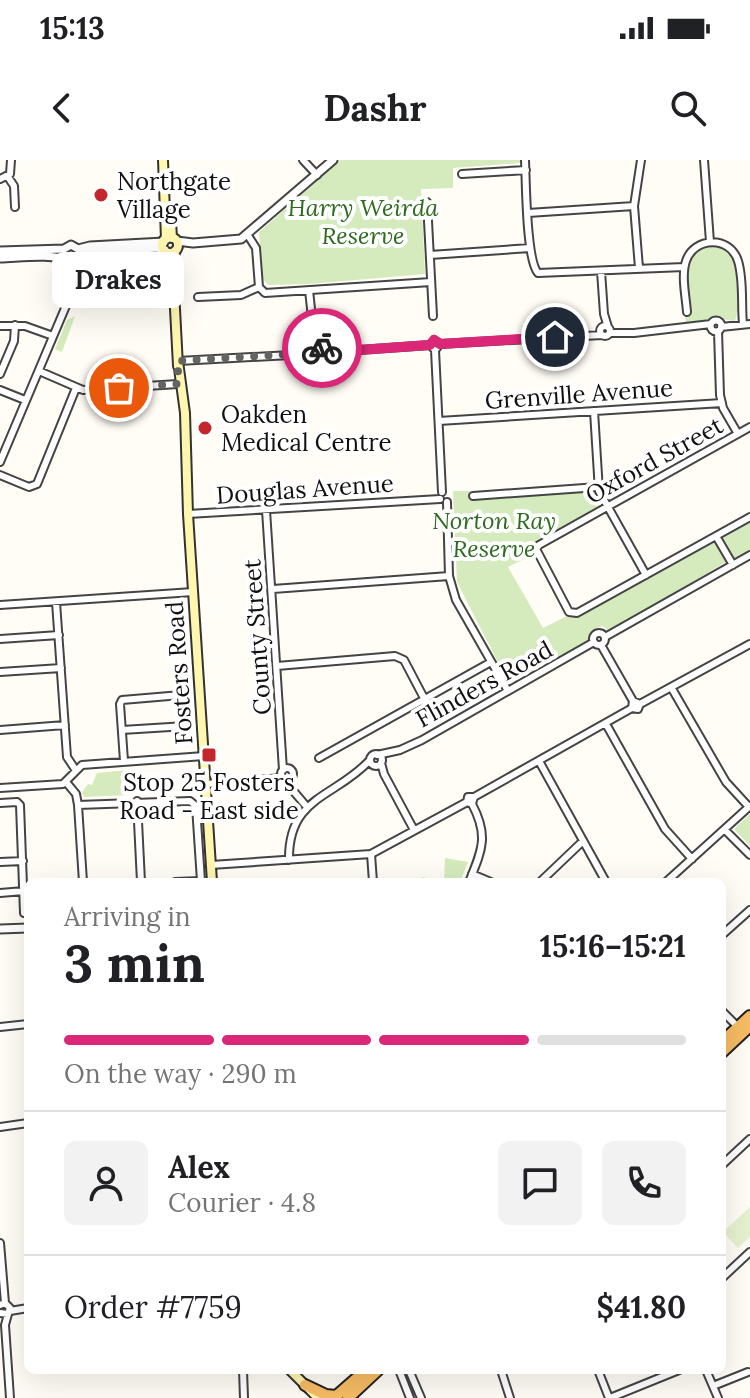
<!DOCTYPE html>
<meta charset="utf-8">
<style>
body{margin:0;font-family:Lora,serif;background:#f2f2f2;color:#202124;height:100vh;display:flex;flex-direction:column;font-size:30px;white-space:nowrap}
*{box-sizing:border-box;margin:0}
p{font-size:26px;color:#757577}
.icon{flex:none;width:44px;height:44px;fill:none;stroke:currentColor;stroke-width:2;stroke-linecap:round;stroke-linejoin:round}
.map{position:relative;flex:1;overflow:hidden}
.drawer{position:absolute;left:24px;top:718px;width:702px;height:496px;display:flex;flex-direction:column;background:#fff;border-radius:12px;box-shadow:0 8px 32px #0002}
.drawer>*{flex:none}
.pin{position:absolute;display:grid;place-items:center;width:68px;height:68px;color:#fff;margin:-34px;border:4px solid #fff;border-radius:50%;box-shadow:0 2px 8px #0007}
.courier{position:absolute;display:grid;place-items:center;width:80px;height:80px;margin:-40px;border:6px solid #db2777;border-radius:50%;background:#fff;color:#222;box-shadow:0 2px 10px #0007}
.bubble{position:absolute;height:56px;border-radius:12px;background:#fff;box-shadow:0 8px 32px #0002;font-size:26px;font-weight:800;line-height:56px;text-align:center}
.summary em{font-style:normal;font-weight:800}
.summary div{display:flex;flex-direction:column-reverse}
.summary{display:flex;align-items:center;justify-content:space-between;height:136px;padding:0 40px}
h1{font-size:52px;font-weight:800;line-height:60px}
.bar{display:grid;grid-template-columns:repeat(4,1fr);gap:12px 8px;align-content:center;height:96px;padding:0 40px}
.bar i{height:10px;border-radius:6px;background:#e0e0e0}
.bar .active{background:#db2777}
.bar p{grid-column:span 4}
.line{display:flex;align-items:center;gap:20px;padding:0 40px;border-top:2px solid #e0e0e0}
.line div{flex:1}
.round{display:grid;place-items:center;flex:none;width:84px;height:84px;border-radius:12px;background:#f2f2f2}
.status{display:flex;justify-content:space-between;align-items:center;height:56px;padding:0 40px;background:#fff;direction:ltr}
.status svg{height:22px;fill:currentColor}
header{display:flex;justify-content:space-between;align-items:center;height:104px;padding:0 40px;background:#fff;font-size:36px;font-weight:800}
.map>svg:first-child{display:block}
</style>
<div class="status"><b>15:13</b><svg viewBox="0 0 49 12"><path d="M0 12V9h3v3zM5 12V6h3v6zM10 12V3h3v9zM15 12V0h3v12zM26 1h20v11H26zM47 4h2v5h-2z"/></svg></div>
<header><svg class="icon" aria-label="back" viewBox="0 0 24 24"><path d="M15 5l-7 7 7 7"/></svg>Dashr<svg class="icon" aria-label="search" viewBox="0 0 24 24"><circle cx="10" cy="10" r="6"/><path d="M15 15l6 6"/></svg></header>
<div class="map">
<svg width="750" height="1238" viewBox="0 0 750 1238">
<rect width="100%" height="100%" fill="#fffdf5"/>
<path fill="#d5ebbd" d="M340,0H520V3L453,8V28L421,29L425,114L309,124L268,125L263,119L259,72Z
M704,86L723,88L734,98L739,145L735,161L715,158L686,164L685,154L690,153C688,131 679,99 704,86Z
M120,99L111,119L97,115L104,100Z
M75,156L62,192L55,189L67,160Z
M453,331H470V340L594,331L602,344L542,378L535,385L534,394L508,407L543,468L567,456L577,458L714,381L726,402L609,472L603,466C593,469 589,471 588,482L510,526L457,422Z
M750,360V393L734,401L719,377Z
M128,610L129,635L84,637L82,632L88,624L92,625L97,613Z
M750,654V686L734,669Z
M445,698L468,702L460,722H421L422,717L444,722Z"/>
<path fill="#e6f2cf" d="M750,1047V1077L738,1088L723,1072Z"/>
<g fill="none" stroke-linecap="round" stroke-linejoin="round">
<defs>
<path id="minor" d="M303,0L317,15
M525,0C526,21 526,100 538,113L684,107
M704,0L710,82
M462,14L526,10
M8,17L14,26L15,47
M0,19L10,14L11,0
M427,42L433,156
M528,53L634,46
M247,74L256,88L259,127L265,133L431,122
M430,95L530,88
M65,98L71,121
M639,108L634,46L641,0
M601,111L604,154L608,167
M309,130L315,186
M198,137L241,135L259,127
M687,152C686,137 681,116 686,101C694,77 730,75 738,101C744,120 741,145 743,164
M710.5 166a5.5 5.5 0 1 1 11 0a5.5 5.5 0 1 1-11 0Z
M0,166H25L53,176
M600 171a5 5 0 1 1 10 0a5 5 0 1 1-10 0Z
M721,167L750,164
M718,171L720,235L723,248L738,274
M610,173H634L711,164
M440,184L602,175
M308 190a5 5 0 1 1 10 0a5 5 0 1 1-10 0Z
M435,190L442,332
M317,193L430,185L434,180L440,184L435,190L430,185
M178,201L310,194
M39,211L83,230L178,224
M0,214L14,181L15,165
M0,230L25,240
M594,251L599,331L646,415
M439,261L722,243
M750,267L539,385L536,389L569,452L577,453L750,357
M0,302L71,134L76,99
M0,315L29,327L37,324L76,228
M473,336L598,327
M447,342L449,416L456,440L508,531
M266,350L283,610
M188,354L440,339
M716,376L733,405
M273,429L449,416
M56,442L67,597L75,609
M0,445L193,432
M593 479a6 6 0 1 1 12 0a6 6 0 1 1-12 0Z
M605,477L750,395
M0,479L59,475
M601,485L633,541L640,544L638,549L632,548L633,541
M277,506L395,496L404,500L425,540
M0,512L61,508
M671,527L726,622L749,647
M181,535L185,531V509
M640,544L750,484
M606,564L665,669L692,699
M0,570L65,565
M122,570L186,566
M370 600a6 6 0 1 1 12 0a6 6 0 1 1-12 0Z
M377,595L400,590L422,580L594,482
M319,598L491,502
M124,601L120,544L122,540L181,535L185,541L187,569
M539,601L606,722
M381,603L384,614L414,670
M281 614a6 6 0 1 1 12 0a6 6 0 1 1-12 0Z
M284,620L307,647
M66,622L76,634L78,645L83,722
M206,624L282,618
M0,628L63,624L82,605L204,596
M474,637L472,644L467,642L468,637H474L632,548
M137,641L141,722
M0,643L17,642L20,645L24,753
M78,645L190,641L196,646L201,721L175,722
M725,670L750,695
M371,694L373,722
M289,700C288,636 335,638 370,600
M0,702L23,701
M211,705L371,694L467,642
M472,714L491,722
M469,722C482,690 489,676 472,644
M540,722L583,681
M666,722L750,646
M0,733L24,731
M722,775L750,750
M722,851L738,867
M0,867L28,864
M0,967L28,963
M722,1005L750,979
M0,1083L5,1143
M722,1118L750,1092
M0,1145L5,1143L10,1148L8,1154L0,1153
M10,1151L28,1148
M8,1154L5,1165L10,1238
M243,1210L244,1238
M399,1210L410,1238
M409,1210L421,1238
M501,1210L510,1238
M598,1210L609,1238
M706,1210L718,1238
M713,1226L748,1212
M610,1238L679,1210"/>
<path id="tertiary" d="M177,81L193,83L241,79L333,0
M78,89L90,86L164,82
M0,91L64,89L71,85L78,89
M0,98C25,97 50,93 72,101L86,93L96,92L157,88L165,90
M0,769L28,768"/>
<path id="secondary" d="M163,0L166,79
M171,61L172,78
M162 85a8 8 0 1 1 16 0a8 8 0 1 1-16 0Z
M175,91L173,111L178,206
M178,201L185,253L188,354L212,722
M290,1210L318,1238"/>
<path id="trunk" d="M722,882L750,856
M722,892L750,866
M305,1225L326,1235L336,1236
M334,1238L366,1210
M348,1238L378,1210"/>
</defs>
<use href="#minor" stroke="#444" stroke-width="10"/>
<use href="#tertiary" stroke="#444" stroke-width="11"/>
<use href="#secondary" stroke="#333" stroke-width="12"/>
<use href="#trunk" stroke="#222" stroke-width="14"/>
<use href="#minor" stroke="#fff" stroke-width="6"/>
<use href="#tertiary" stroke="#fff" stroke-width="7"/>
<use href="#secondary" stroke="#fff6b0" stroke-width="8"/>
<use href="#trunk" stroke="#f7bc64" stroke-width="10"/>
</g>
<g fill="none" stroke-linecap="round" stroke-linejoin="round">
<path stroke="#646461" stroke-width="8" stroke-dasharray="0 14.4" d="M119,228L178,224V201L291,194L312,185L322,188"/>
<path stroke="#db2777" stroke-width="10" d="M322,188L344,191L430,185L434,180L440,184L555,177"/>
</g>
<g fill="#c4262e" stroke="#fff" stroke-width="3">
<circle cx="101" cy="35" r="8"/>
<circle cx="205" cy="268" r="8"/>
<rect x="201" y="587" width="16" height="16" rx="4"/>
</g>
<g text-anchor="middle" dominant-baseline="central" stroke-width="8" stroke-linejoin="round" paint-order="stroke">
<g font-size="24" fill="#111" stroke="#fff" text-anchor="start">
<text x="117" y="21">Northgate<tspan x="117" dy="28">Village</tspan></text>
<text x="221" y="254">Oakden<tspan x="221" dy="28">Medical Centre</tspan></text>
<text x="209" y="622" text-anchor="middle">Stop 25 Fosters<tspan x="209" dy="28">Road - East side</tspan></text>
</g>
<g font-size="24" font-style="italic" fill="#2f6b1f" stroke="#fff">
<text x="363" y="47">Harry Weirda<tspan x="363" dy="28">Reserve</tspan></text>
<text x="494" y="360">Norton Ray<tspan x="494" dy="28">Reserve</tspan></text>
</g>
<g font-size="24" fill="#111" stroke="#fff">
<text transform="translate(579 234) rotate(-4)">Grenville Avenue</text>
<text transform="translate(654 300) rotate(-29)">Oxford Street</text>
<text transform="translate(305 329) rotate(-4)">Douglas Avenue</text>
<text transform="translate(257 477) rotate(-94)">County Street</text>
<text transform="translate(179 513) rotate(-94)">Fosters Road</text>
<text transform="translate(484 524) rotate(-29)">Flinders Road</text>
</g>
</g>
</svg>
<div class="pin" style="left:119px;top:228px;background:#ea580c"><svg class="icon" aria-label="bag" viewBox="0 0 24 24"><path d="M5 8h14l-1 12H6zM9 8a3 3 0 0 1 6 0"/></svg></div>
<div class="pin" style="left:555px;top:177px;background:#1f2937"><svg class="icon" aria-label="home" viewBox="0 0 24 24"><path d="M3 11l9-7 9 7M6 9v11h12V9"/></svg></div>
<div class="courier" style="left:322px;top:188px"><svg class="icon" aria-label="bike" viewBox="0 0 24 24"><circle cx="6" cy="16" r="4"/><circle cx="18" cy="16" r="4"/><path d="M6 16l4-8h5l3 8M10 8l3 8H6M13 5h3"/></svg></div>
<div class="bubble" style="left:52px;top:92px;width:132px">Drakes</div>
<section class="drawer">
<div class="summary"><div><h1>3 min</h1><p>Arriving in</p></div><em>15:16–15:21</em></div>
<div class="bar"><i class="active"></i><i class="active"></i><i class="active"></i><i></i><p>On the way · 290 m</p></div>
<div class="line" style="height:144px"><a class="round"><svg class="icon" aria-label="person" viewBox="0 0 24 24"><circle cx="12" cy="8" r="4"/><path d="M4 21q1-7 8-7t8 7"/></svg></a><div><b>Alex</b><p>Courier · 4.8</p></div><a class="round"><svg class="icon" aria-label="chat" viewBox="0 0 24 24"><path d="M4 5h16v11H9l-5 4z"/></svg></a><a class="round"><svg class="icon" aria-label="phone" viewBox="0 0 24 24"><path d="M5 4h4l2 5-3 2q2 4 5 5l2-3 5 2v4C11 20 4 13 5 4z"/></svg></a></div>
<div class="line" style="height:104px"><div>Order #7759</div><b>$41.80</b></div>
</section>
</div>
